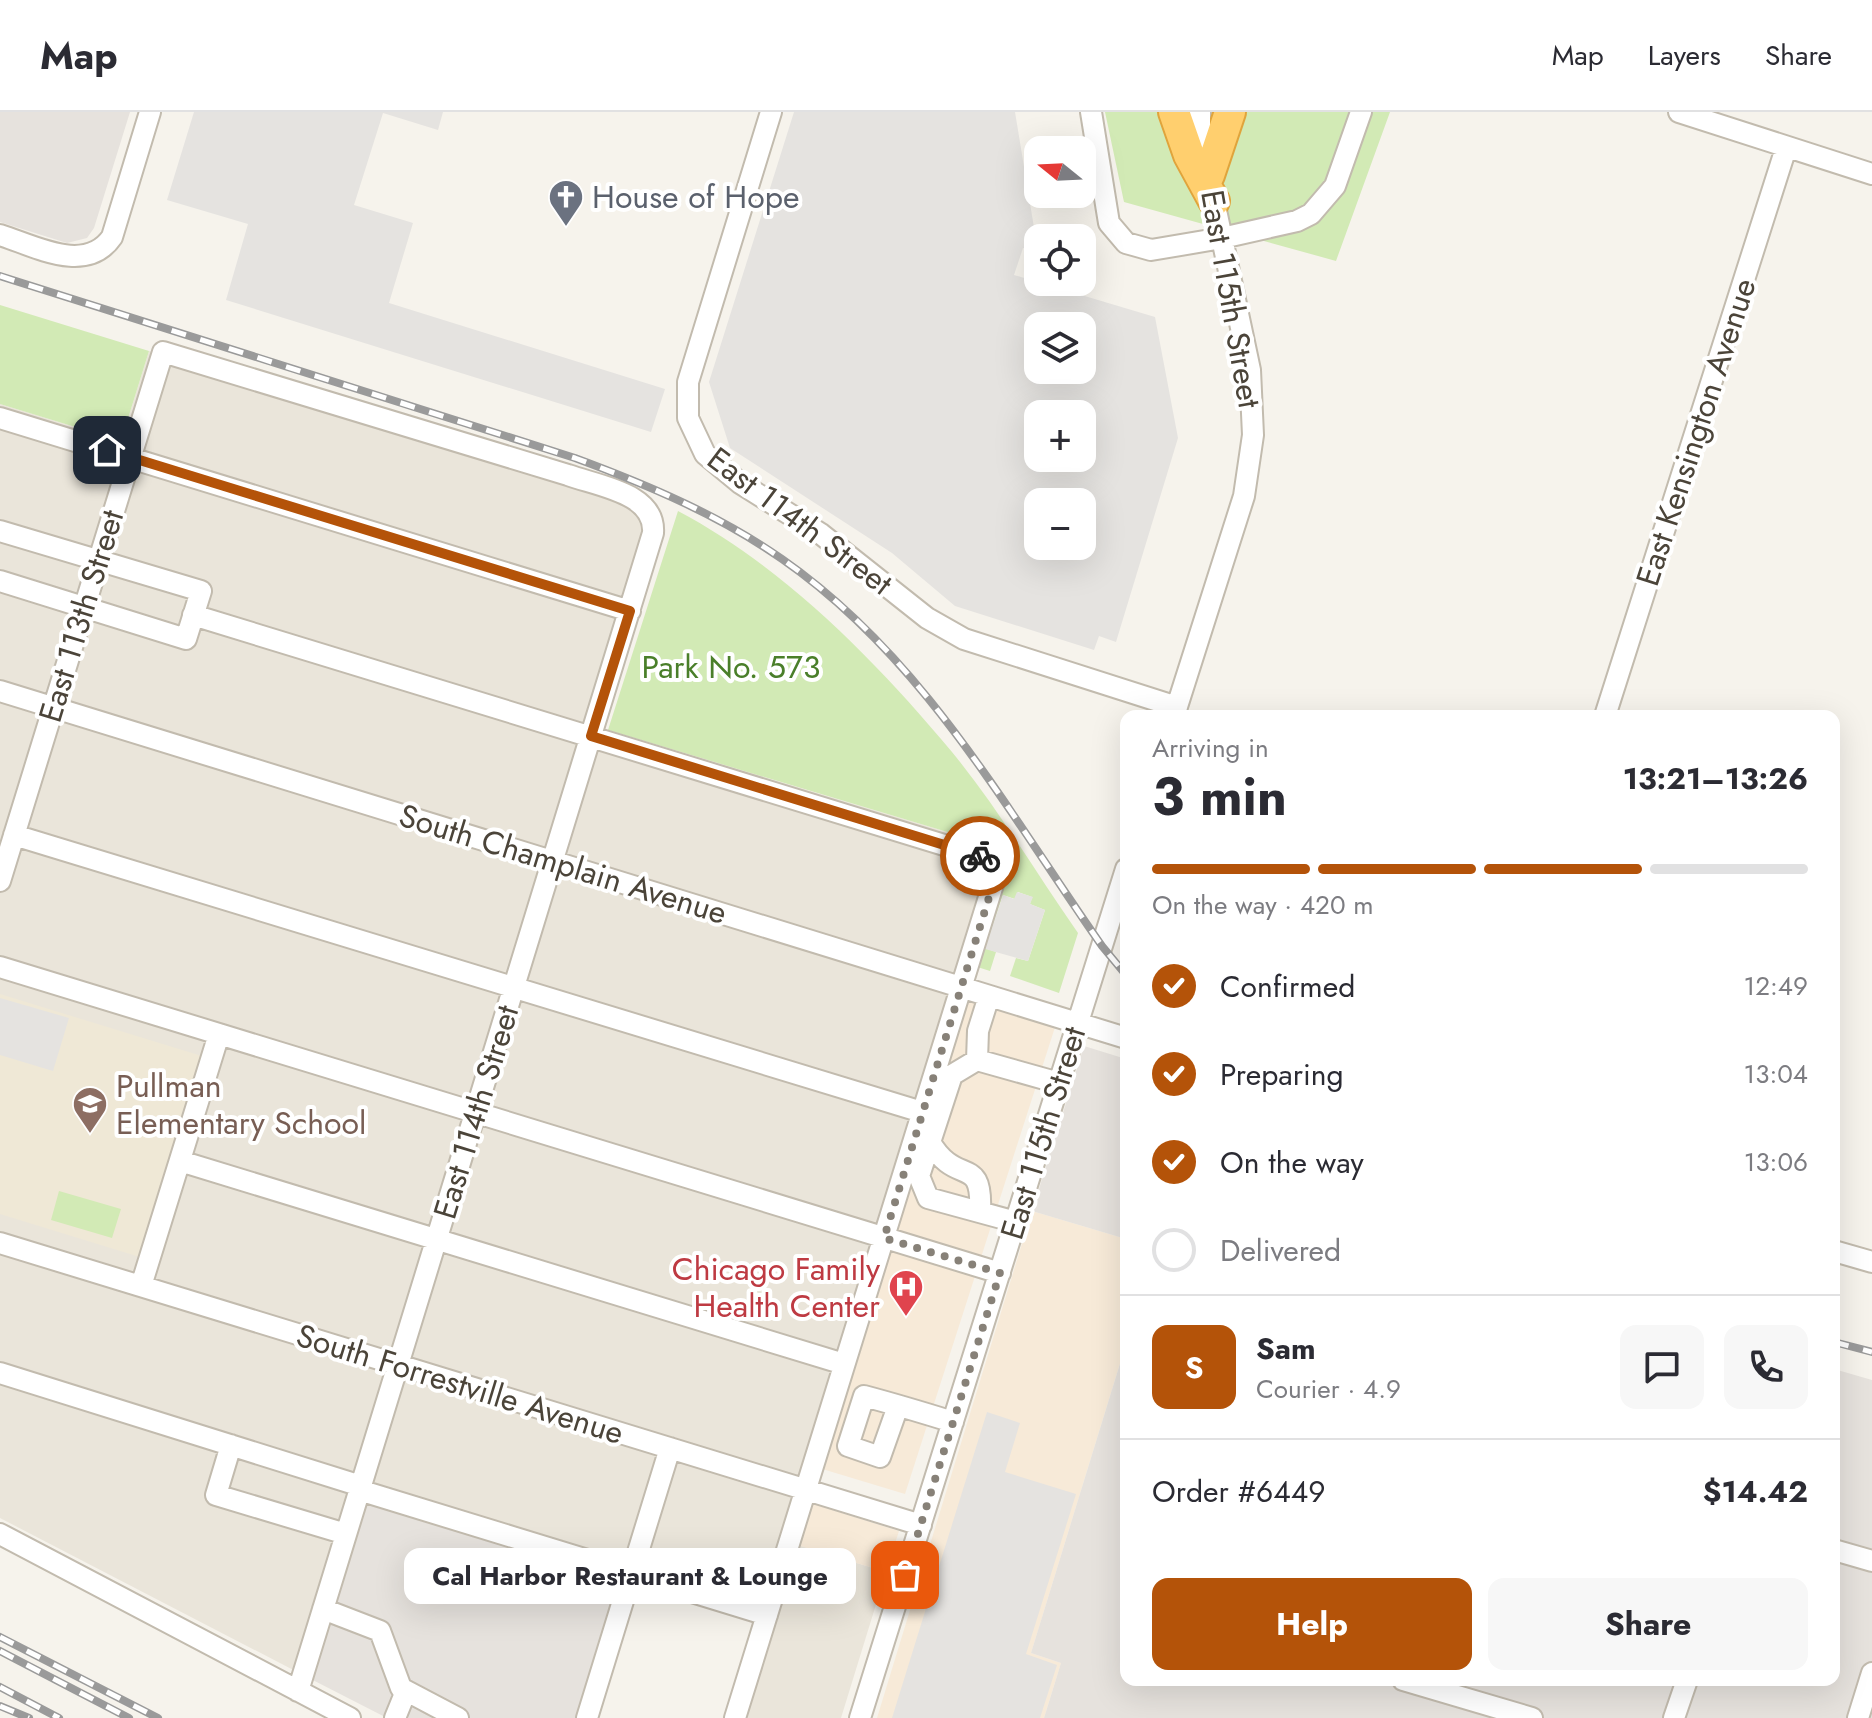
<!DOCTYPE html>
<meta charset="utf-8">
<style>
body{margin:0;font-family:Jost,sans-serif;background:#f7f7f7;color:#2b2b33;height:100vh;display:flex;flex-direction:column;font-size:30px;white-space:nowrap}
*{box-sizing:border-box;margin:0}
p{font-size:26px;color:#7c7c81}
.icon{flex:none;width:44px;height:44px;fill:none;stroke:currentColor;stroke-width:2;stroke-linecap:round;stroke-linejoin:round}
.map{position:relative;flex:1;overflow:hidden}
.details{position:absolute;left:1120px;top:598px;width:720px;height:976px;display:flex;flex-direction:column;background:#fff;border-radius:16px;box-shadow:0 8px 32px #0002}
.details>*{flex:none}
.needle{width:52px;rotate:288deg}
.fabs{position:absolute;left:1024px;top:24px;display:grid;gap:16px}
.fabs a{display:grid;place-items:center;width:72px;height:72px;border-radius:16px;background:#fff;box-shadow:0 8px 32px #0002;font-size:40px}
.pin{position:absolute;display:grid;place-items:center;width:68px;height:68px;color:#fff;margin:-34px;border-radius:16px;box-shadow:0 4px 12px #0006}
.courier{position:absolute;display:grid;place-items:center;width:80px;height:80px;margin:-40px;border:6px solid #b45309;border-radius:50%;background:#fff;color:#222;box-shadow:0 2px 10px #0007}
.bubble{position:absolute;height:56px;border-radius:16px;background:#fff;box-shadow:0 8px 32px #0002;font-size:26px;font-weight:700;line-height:56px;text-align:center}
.headline em{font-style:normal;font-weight:700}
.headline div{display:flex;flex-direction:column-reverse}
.headline{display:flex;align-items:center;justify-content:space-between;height:136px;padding:0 32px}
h1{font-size:52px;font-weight:700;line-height:60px}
.bar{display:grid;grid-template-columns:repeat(4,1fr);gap:12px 8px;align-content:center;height:96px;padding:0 32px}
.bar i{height:10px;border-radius:6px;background:#e1e1e2}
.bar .selected{background:#b45309}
.bar p{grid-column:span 4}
.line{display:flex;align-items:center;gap:20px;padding:0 32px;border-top:2px solid #e1e1e2}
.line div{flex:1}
.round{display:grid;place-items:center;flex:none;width:84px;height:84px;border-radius:16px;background:#f7f7f7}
ol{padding:0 32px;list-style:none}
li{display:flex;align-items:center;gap:24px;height:88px}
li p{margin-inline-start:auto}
li .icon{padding:8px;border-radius:50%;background:#b45309;color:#fff;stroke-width:4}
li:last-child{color:#7c7c81}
li i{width:44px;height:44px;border:4px solid #e1e1e2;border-radius:50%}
.action{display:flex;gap:16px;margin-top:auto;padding:16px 32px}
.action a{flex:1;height:92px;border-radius:16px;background:#b45309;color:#fff;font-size:32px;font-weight:700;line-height:92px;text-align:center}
.action a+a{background:#f7f7f7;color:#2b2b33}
header{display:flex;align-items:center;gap:48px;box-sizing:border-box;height:112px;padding:0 40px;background:#fff;border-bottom:2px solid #e1e1e2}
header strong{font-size:38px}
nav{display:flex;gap:44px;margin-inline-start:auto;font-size:28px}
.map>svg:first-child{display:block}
</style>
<header>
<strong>Map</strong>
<nav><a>Map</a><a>Layers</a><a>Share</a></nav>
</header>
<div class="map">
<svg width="1872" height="1606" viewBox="0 0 1872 1606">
<rect width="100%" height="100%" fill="#f6f3ec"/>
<path fill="#eae5da" d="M149,239L620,383L651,408L590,613L984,731L999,764L795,1432L886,1460L841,1606H737L768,1507L360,1381L303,1563L0,1406V292L121,329Z"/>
<path fill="#f7ead8" d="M963,880L1057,909L905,1382L819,1356Z
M1032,1099L1126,1127V1232L1031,1541L1061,1551L1044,1606H877Z
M807,1390L899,1419L886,1460L794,1432Z"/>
<path fill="#e6e2dd" d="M0,0H130L94,116L87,126L67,131L0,110Z
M1084,934L1126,947V1127L1032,1099Z
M1126,1232V1568H1834V1257L1872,1268V1606H1044L1061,1551L1031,1541Z
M360,1381L627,1463L583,1606H387L303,1563Z"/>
<path fill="#efe8d6" d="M0,882L205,945L143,1146L0,1102Z"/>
<path fill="#d2eab5" d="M1105,0H1390L1336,149L1124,90Z
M0,193L149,239L121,329L0,292Z
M678,399C784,455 876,549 952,640C998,696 1036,761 1078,821L1059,881L1010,864L1016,846L1028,849L1045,798L1030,792L1032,785L1018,780L1015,787L1003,783L985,836L996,840L990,859L971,853L999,764L984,731L608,618Z
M59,1079L121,1097L112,1126L51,1108Z"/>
<path fill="#e5e3e0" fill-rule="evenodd" d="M194,0H443L438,18L383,1L354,93L413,111L389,191L665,277L651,320L226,188L248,112L167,88Z
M794,0H1015L1038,140L1023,136L1014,163L1155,205L1178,326L1116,530L1099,524L1094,538L955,494L892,441L730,336L709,270ZM1038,214H1082V258H1038ZM1038,302H1082V346H1038ZM1038,390H1082V434H1038Z
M1017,780L1033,785L1030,792L1045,798L1028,849L985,837L1003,783L1014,787Z
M0,886L69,906L53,959L0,943Z
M987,1300L1020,1311L1005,1360L1076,1382L1026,1542L1057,1553L1040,1606H892Z"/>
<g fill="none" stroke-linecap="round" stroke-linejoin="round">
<defs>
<path id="minor" d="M771,0L688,270V306L705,342L740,371L821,422L927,506L964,527L1177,595
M1091,0L1109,111L1126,131L1151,138L1222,126L1297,109L1311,102L1335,74L1361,0
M1679,0L1872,62
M0,123C35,134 86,163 112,125L150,0
M0,306L630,499
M0,419L201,479L186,527L0,469
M193,503L980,744L995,766L735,1606
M0,579L1126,926
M1174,604L1244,384L1253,323L1250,258L1200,23V0
M1605,604L1786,36
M14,723L922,1000
M0,769L163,240L568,363C598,374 656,381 653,421L298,1579
M0,855L1000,1161
M977,948L978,919L989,884
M930,1030C957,1076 983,1041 980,1100
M180,1049L844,1252
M1016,1110L928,1086L919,1064L952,963L977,948L1059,971
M0,1131L921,1413
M1834,1139L1872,1150
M141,1174L219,922
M0,1261L361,1374
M898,1294L880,1345L848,1334L864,1284C894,1292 924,1301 953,1310
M231,1333L216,1383L346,1422
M359,1378L767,1503
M0,1422L350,1606
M1834,1438L1872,1449
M323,1497L380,1519L401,1576L458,1606
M1403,1568L1532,1606
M395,1606L406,1579
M587,1606L670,1336
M860,1606L1126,757
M1674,1606L1687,1568
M1858,1606L1872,1561"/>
<path id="highway" d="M1174,0L1189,43L1214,89
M1209,63L1230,0"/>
</defs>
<use href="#minor" stroke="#c2bbae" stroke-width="24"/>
<use href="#highway" stroke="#e0a43c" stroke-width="34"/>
<use href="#minor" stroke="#fff" stroke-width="20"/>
<use href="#highway" stroke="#ffcf6e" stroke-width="30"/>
<defs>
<path id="rail" d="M0,164L575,346C648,373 719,403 782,447C923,545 1006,697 1102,834L1126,863
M1834,1230L1872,1240
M0,1525L158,1606
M0,1539L129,1606
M0,1575L59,1606
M0,1594L29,1606"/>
</defs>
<use href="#rail" stroke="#9a9a9a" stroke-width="8"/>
<use href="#rail" stroke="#fff" stroke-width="5" stroke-dasharray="15" stroke-linecap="butt"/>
</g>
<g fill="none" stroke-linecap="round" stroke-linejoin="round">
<path stroke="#878178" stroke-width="8" stroke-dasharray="0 14.4" d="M905,1463L1000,1161L884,1126L995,766L980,744"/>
<path stroke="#b45309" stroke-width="10" d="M107,338L630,499L591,624L980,744"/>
</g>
<defs>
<symbol id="church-pin" viewBox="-11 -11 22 30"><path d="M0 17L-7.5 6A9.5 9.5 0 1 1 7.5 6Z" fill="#6b7280" stroke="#fff"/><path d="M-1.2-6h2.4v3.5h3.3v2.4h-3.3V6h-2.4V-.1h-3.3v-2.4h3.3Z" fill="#fff"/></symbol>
<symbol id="school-pin" viewBox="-11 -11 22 30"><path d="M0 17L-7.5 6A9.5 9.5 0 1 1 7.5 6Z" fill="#8d6e63" stroke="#fff"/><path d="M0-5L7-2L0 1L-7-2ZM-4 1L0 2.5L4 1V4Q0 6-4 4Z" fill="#fff"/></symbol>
<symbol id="hospital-pin" viewBox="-11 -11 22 30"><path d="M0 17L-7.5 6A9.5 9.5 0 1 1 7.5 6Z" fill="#e0444e" stroke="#fff"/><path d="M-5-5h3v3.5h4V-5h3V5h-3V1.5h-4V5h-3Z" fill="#fff"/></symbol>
</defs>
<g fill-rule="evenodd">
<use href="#church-pin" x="546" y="65" width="40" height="54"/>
<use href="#school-pin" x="70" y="972" width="40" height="54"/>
<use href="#hospital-pin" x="886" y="1155" width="40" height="54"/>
</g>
<g text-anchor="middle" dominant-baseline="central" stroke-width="8" stroke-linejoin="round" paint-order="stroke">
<g font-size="32" fill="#5b616d" stroke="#fff" text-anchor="start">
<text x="592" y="85">House of Hope</text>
</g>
<g font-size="32" fill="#4b4439" stroke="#fff">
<text transform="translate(1231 187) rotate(80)">East 115th Street</text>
<text transform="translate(1696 320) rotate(-72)">East Kensington Avenue</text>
<text transform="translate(800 409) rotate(37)">East 114th Street</text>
<text transform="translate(81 504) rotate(-73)">East 113th Street</text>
<text transform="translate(563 752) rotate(17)">South Champlain Avenue</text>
<text transform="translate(476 1000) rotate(-73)">East 114th Street</text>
<text transform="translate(1043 1021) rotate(-73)">East 115th Street</text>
<text transform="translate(460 1272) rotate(17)">South Forrestville Avenue</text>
</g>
<g font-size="32" fill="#4a7f2a" stroke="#fff">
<text x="731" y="555">Park No. 573</text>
</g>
<g font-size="32" fill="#785e54" stroke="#fff" text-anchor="start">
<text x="116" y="974">Pullman<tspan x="116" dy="37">Elementary School</tspan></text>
</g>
<g font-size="32" fill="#be3a42" stroke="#fff" text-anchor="end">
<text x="880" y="1157">Chicago Family<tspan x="880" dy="37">Health Center</tspan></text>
</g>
</g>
</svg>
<div class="fabs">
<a><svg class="needle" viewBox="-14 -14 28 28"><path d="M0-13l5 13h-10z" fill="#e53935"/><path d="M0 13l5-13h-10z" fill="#7c7c81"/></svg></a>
<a><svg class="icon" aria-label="locate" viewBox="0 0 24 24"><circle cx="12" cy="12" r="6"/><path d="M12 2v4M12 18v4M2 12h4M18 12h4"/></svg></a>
<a><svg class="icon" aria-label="layers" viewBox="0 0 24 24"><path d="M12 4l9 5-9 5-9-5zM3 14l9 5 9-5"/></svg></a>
<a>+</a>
<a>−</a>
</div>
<div class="pin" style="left:905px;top:1463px;background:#ea580c"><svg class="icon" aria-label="bag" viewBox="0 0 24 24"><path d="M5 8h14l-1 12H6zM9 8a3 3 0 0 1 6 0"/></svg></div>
<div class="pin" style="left:107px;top:338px;background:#1f2937"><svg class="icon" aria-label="home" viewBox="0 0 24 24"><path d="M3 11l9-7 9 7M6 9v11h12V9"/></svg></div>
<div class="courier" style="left:980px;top:744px"><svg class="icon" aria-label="bike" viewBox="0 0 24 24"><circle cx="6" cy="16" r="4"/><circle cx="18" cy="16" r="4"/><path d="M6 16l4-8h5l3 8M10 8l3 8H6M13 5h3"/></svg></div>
<div class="bubble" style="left:404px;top:1436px;width:452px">Cal Harbor Restaurant &amp; Lounge</div>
<section class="details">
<div class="headline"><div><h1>3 min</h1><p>Arriving in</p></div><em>13:21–13:26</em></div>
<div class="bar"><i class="selected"></i><i class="selected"></i><i class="selected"></i><i></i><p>On the way · 420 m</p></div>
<ol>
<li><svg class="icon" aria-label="check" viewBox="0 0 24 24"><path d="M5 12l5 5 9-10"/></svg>Confirmed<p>12:49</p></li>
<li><svg class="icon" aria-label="check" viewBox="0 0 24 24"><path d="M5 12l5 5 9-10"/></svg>Preparing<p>13:04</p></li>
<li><svg class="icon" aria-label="check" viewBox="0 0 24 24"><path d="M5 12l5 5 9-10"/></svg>On the way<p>13:06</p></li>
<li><i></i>Delivered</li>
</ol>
<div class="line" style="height:144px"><b class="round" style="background:#b45309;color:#fff">S</b><div><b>Sam</b><p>Courier · 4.9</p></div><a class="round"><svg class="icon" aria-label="chat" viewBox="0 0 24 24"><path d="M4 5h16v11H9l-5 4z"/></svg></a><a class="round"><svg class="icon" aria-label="phone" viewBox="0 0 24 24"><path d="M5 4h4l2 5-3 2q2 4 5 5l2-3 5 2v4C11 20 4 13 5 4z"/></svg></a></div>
<div class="line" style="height:104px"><div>Order #6449</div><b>$14.42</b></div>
<div class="action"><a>Help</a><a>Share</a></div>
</section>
</div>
